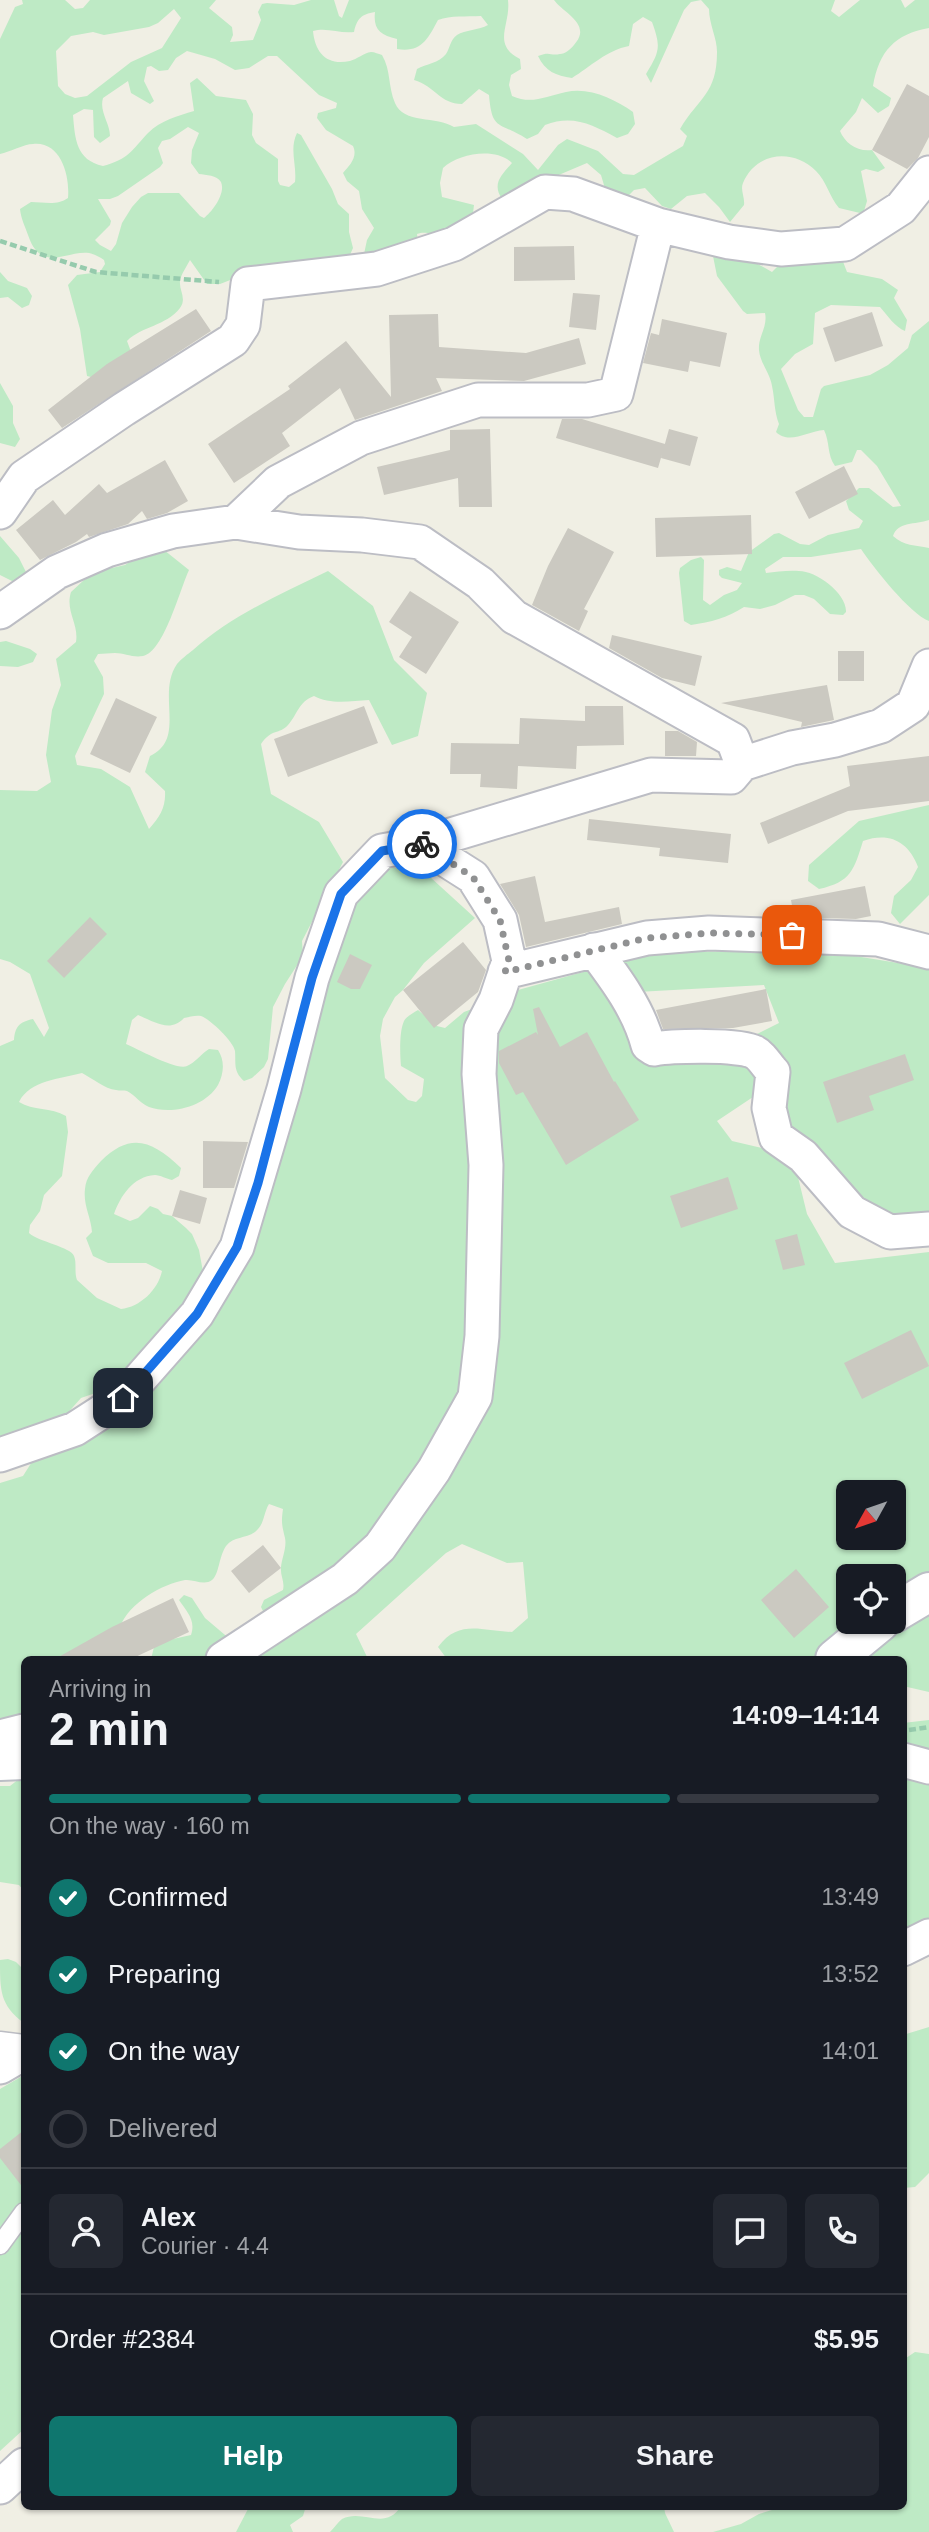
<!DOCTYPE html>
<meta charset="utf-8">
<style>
body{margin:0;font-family:Helvetica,sans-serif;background:#242831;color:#f1f3f6;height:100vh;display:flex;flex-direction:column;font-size:26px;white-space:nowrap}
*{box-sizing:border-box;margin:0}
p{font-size:23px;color:#9ea1a6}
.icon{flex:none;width:38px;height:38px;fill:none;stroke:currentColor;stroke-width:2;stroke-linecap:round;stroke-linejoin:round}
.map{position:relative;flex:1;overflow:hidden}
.panel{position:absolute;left:21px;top:1656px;width:886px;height:854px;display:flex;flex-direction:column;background:#171b24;border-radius:10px;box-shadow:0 2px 5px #0004}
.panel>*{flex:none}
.needle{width:46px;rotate:230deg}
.buttons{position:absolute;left:836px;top:1480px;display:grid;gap:14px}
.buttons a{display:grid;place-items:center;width:70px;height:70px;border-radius:10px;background:#171b24;box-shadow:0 2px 5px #0004;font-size:35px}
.pin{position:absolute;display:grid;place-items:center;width:60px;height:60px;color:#fff;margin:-30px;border-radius:14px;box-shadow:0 4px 10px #0006}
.courier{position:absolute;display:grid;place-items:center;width:70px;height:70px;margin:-35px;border:5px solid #1a73e8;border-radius:50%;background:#fff;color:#222;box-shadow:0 2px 9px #0007}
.headline em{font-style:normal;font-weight:700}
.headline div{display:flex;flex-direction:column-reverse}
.headline{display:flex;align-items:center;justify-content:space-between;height:119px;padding:0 28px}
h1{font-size:46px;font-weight:700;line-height:52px}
.bar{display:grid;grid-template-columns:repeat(4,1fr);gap:10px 7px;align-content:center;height:84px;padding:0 28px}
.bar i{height:9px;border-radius:5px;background:#363941}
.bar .selected{background:#0f766e}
.bar p{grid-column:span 4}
.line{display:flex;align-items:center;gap:18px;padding:0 28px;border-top:2px solid #363941}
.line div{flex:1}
.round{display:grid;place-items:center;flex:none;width:74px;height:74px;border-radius:10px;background:#242831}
ol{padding:0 28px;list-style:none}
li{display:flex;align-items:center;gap:21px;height:77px}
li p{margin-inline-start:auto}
li .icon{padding:7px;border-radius:50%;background:#0f766e;color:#fff;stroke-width:4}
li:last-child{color:#9ea1a6}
li i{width:38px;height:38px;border:4px solid #363941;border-radius:50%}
.cta{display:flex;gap:14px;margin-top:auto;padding:14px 28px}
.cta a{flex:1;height:80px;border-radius:10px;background:#0f766e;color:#fff;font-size:28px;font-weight:700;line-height:80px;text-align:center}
.cta a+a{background:#242831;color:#f1f3f6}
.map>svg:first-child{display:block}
</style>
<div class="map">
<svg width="929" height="2532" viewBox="0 0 929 2532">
<rect width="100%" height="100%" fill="#f0efe4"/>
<path fill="#beeac5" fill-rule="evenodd" d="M22,0H65L75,9L83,8L90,0H216L209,8L232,27L233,35L230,42L253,40L261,20L258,12L262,4L267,3L294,5L311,0H334L339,16L342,18L349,0H508C511,25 491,44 520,59L521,69L511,75L509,85L512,96C532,105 546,96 566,92C590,87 614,99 633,112L635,124L628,134L617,138C593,125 573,114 545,125L538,134L527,139C499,121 492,132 489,95L479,89L462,104C440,104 435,86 414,80L417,69C426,64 439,63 446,54C450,48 450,40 457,35C465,30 479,30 488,25L481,16C466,17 451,15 438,20C428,39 421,53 397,49V39C380,35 373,29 375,12C361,14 357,19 354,32C340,34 327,27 313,31C315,53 327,66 350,61C357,59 364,53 371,52C375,52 378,54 382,55C391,70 388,87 395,103C403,124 437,116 454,127L476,124L523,154L538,170L558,145L567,139L598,151L623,174L634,175L683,146L687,136L680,129C699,97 717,94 717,52C717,38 709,24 709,9L701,0L691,2L684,10L651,83L646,74C660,51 661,47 652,22L643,17L633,24L629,46C607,50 590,67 572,78C556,76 545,71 538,56C551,51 549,56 560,54C565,54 571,49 574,45C593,24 563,13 554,0H835L831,11L839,17L860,0H901L905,8L915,0H929V28C895,34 879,51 873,86L891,98L889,106L878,113L862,98L856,112L840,131C845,143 857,152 872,150L885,168L878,172L866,169L861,171L867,201L864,211L860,213L839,208C829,196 827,182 816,171C793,148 756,152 743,183C740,190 745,197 744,205L730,222L719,207L705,193L687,196L671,209L662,206L645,188L634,190L625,199L606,192L601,175L587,163L502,199C491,183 503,174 512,163C496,147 459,153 443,168L440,183L442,197L474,205L473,213C464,223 449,231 435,233C428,234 424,231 417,234L418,242L368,256L364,254L367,240L374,228L362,209L359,191L347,181L343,173C350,165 358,157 353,146L326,130L317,118L318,113L336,108L337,103L319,95L277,56H268L249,68L235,70L215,59L187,51L176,58L168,70L159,71L151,66L147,67L144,81L154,101L150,104L131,93L128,81L103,98C99,112 110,123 110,136L100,143L94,137L93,110L84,109L73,115C75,139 76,160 103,166C129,159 132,150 148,133C161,120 178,116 194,111L190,83L197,78L216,96L246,100L253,114L252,135L256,143L278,159V181L280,185L289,187L295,182C297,165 289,149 297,133L301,135L332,189L338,204L349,214V232L353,248L349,257L238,277L220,284H207L190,260C187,266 181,274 180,281C179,291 187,298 180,308C166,326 142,326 127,341L139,373L91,377L87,376L80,329L68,285L77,275L100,272L105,264L104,260C100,257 94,254 89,253C67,250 41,274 28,235C25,226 21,219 20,209L31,202C44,202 57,206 68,198C70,176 61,141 33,144C24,144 10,152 0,154V39L15,7L23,4ZM174,9L181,18L162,48L131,62L87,96L75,98L65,94L58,86L56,51L71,36L93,32L104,35L149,27L158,23ZM188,127L199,133L192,150L191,163L199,174C206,175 217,175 221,182C226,194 212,212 204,218L200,216L179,193H148L141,197L132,207L122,223L116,244L111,251L100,245L95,240L110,225L111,221L98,199H110L118,196L160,167L163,163L158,148L162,141L170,139Z
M795,249L842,259L847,272L882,279L898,290L894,298L907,320L905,331C895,327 888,316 880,307L831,305L815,313L813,344L795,354L781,369L798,410L804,417H813L821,389L824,386L870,375L888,365L908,348L912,335L929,321V520C915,525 898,521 893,536C904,546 915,545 929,548V621C910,614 873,567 861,549L811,557H783L765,569L766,573C776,572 788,570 799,571C816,571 847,593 846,612L843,615L830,614L814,599L804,595H795L775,605L760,609L744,607C727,618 711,622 691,625L684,621L679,573L680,568L691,560L701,557L704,560L703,600L710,605L724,595L737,590L742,583L722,578L719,575V570L727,567L741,571L749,552L774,534L779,533L800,544L809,545L828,535L859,528L863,521L849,510L846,501L859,488H869L893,507L901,506L877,466L861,450H857L852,462L835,466C827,455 830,442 824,430C808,431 789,445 776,432L779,424C774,411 775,400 772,386C770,373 760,363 759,350C758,336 768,327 765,313L747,314L743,311L717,276L713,256L716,253L749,259L772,272Z
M0,272L8,281L27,288L32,296L29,305L22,308L8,297L0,298Z
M0,383L13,406V423L20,439L15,447L0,443Z
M0,536L19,558L28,576L16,583L0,575Z
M164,550L189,570C180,589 164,652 143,656C133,658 124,653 115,653C109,653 104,654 98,654L94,661L103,677L104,694L75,756L77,765L101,769L130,787L149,829C160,817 166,807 165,791L145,772L150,756C187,739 156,694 177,664C181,659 188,654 193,650C232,615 281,594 328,571L373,606L394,660L427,693L418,736L392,745L369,700C351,701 330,705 314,696C298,702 298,714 288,725C279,735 272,728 261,744L271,794L319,822L343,862L302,941L303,956L285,984L273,1007L268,1059L264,1067L252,1078L244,1081C233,1071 236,1064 235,1051C234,1042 210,1019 201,1016C195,1015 190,1017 184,1018C170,1033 155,1022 138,1015L132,1020L126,1044C138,1049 177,1071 187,1066C195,1063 201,1054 209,1049L218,1050C225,1061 224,1073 218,1085C205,1107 171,1115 149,1107C141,1104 135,1095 127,1091C124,1090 120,1091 116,1090C105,1089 92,1078 82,1073C60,1079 30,1080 19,1102C33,1111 51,1107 66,1116L68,1132L62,1176L44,1195L40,1211L30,1225L29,1233C39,1242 71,1247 74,1256C77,1263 74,1272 77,1280L97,1298L121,1309C140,1307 158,1290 162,1271L146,1263H108L93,1256L86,1238L92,1232C91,1217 83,1205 85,1189C86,1177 93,1170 101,1161C131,1131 153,1141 181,1168L179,1176L172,1180C167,1179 160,1175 155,1175C133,1176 120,1197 114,1214L130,1221L138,1218L150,1206L158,1209L163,1214L172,1216L186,1228L192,1234L199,1250L204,1277L185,1335L305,1034L352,904L381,869L418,866L475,918L424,963L403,990L395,997L383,1019L380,1036L385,1078L408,1100L416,1102L422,1096L424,1079L401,1066C400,1055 399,1032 404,1021C407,1016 413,1013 418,1010L437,1026L445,1028L464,1012L472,1009L476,1016L503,1010L518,990L594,969L649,1054L727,1049L779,1023L764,985L637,992L616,953L818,950L929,968V1219L912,1222L851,1205L780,1124L759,1093L717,1121L732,1141L766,1149L797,1173L807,1214L835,1263L929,1252V1692L903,1686V1659H852L894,1622V1577H849V1622H858L817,1659H447L438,1647C459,1619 481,1631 512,1632L528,1618L523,1562L507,1563L462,1544L446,1553L356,1634L368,1659H151L155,1643L191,1635C196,1620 187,1612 179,1600L184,1595L192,1598L205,1618L238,1646L264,1613L261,1607L264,1600L283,1590C285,1581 280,1576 281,1567C282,1558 287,1547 285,1538C282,1525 281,1523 283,1509L269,1504C263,1514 265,1524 255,1532C245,1539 234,1536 226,1546C219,1556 219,1575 212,1580C204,1586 194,1579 185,1580C162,1584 129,1603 120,1627C117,1635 122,1650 122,1659H24V1716L0,1723V1483L23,1476L35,1457L122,1416L127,1421L151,1399L147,1393L110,1388L81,1398L65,1416L0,1460V1046L14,1040C15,1027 19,1022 33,1019L44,1037L49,1028L30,974L10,962L0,959V790L37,791L51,782L46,755L52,710L61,685L56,659L76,642C79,624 65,611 71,592L84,580L99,571L125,565L139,556ZM849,1493H894V1538H849Z
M6,641L30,649L37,654L33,662L18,667L0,666V642Z
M929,805V895L900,924L891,913L894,896L911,880L918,867C908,841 889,832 863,841C854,870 851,882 819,889L808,881L809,865L859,821Z
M929,1720V1760L903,1767V1723Z
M24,1775V1891L19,1885L0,1882V1786H10Z
M903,1776L929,1779V1931L903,1944Z
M8,1959L16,1962L24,1970V2023C0,2005 0,1991 0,1960Z
M929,2027V2173L915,2187L903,2188V2035Z
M24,2075V2429L0,2451V2089Z
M915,2352L929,2354V2532H713L741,2524L759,2514L785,2506H903V2360Z
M247,2506H306L303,2516L290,2525L293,2532H236L248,2509Z
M401,2506H664L665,2513L674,2532H330C334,2528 338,2522 342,2519C363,2508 385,2532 401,2506Z"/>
<path fill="#cbc9c1" d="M907,84L929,96V137L918,158L907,169L872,150Z
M574,246L575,280L514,281V247Z
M573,293L600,295L596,330L569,327Z
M196,309L211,331L62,428L48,410L107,364Z
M872,312L883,346L835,362L823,328Z
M438,314L439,347L526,353L579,338L586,364L524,381L436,378L442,391L355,420L340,388L282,433L290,446L234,483L208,444L290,389L288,386L346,341L391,397L389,315Z
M662,319L727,333L720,367L690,361L688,372L643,363L651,333L659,335Z
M562,419H582L665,444L658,468L556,438Z
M490,429L492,507H459L458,478L384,495L377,467L450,450V430Z
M669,429L698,437L690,466L661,458Z
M165,460L188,501L167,513L147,519L142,511L128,524L89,537L87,534L76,542L40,560L16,530L53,500L65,515L99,484L107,493Z
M844,466L858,494L809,519L795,492Z
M751,515L752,554L656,557L655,518Z
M568,528L614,552L584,609L588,611L579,631L532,605L548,566Z
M410,591L459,622L426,674L399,657L412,637L389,622Z
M612,635L702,656L695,686L662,678L609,648Z
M838,651H864V681H838Z
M827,685L834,720L801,727L802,722L721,703Z
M116,698L157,717L130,773L90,754Z
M364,706L378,743L288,777L274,739Z
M585,706H623L624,745L577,746L576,769L518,766L517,789L480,787L481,774H450L451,743L519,744L520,718L585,721Z
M665,731H678L697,742L696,756H665Z
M929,756V801L848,811L768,844L760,823L850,786L847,766Z
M589,819L731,834L728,863L659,856L660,848L587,840Z
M535,876L545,922L619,907L622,924L526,947L519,915L500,884Z
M865,886L871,916L856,919L794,917L791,900Z
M90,917L107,934L64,978L47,961Z
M463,942L486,970L478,992L434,1028L403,990Z
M350,954L372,965L360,989H351L337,982Z
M766,989L772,1021L733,1028L663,1029L656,1010Z
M539,1007L560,1047L587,1032L614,1082L615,1081L639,1120L566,1165L523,1092L516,1095L499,1063V1051L536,1032L538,1035L533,1009Z
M905,1054L914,1080L869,1096L874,1110L837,1123L823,1082Z
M203,1141L248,1142L234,1188H203Z
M728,1177L738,1209L681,1228L670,1196Z
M180,1190L207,1198L200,1224L172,1216Z
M797,1234L805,1265L783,1270L775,1240Z
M911,1330L929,1366L862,1399L844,1363Z
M263,1545L281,1568L249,1593L231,1571Z
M796,1569L829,1607L794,1638L761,1600Z
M173,1598L189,1632L131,1659H55L112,1627Z
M24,2130V2189L0,2158V2149Z"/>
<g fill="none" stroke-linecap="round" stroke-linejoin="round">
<defs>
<path id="lane" d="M0,2041L24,2044
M0,2245L24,2212"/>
<path id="street" d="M0,512L24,477L124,409L233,340L243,325L248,284L377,269L454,244L545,192L573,194L658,225L729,242L781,249L845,244L901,208L929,173
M236,522L278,482L361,438L478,400H588L616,394L658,225
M0,612L57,572L107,550L173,531L236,522L299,532L362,535L420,542L480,583L514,617L733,740L742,764L731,777L651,775L421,844
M742,764L792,748L835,740L881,726L913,705L929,666
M594,950C616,979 639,1010 648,1045L654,1049C671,1046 740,1044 754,1052C761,1055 768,1067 773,1072L769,1108L776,1137L803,1156L852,1212L890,1232L929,1229
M505,972L647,938L709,933L878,939L929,952
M0,1455L75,1429L123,1398L197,1314L237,1247L284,1089L312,978L341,894L382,851L421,844L473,877L500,920L509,961L496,1000L481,1029L479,1074L486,1165L482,1336L475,1397L434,1470L380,1547L345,1579L223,1659
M0,1737L24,1731
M903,1760L929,1767
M903,1949L929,1936
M0,2067L24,2053
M0,2487L24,2465"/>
<path id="secondary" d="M894,1613L929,1592
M835,1659L880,1622
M0,1761L24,1760"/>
</defs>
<use href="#lane" stroke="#bcbdc4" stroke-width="21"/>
<use href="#street" stroke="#bcbdc4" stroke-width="37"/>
<use href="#secondary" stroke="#bcbfc6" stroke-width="42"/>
<path stroke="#96cbad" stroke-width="4.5" stroke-dasharray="7 3.5" stroke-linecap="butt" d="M0,241L96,272L219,282
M909,1730L929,1727"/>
<use href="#lane" stroke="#fff" stroke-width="18"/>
<use href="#street" stroke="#fff" stroke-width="33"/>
<use href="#secondary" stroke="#fff" stroke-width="38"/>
</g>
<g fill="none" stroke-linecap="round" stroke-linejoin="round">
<path stroke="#909192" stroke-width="7" stroke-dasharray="0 12.6" d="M422,844L473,877L500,920L509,961L505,972L647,938L709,933L792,935"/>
<path stroke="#1a73e8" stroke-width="9" d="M123,1398L197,1314L237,1247L258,1183L312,978L341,894L382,851L422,844"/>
</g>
</svg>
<div class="buttons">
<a><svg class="needle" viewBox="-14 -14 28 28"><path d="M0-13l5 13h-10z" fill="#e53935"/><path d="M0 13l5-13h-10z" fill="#9ea1a6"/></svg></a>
<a><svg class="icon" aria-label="locate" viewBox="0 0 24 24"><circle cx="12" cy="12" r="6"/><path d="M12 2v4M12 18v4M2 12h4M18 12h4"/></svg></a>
</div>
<div class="pin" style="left:792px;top:935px;background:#ea580c"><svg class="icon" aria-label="bag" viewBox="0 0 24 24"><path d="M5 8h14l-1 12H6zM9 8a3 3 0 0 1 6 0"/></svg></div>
<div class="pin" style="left:123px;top:1398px;background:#1f2937"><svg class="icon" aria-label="home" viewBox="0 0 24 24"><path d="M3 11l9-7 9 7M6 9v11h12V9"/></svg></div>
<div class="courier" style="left:422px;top:844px"><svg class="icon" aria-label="bike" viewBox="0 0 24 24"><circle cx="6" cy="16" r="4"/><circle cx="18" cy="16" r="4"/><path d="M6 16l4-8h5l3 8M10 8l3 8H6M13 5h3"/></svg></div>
<section class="panel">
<div class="headline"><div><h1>2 min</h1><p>Arriving in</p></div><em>14:09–14:14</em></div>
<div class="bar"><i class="selected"></i><i class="selected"></i><i class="selected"></i><i></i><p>On the way · 160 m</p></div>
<ol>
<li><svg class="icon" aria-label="check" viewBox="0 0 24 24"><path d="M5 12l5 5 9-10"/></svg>Confirmed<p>13:49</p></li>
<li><svg class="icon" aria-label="check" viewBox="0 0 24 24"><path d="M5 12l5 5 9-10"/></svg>Preparing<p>13:52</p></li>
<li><svg class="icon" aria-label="check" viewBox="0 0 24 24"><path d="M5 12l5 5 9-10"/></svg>On the way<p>14:01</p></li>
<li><i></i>Delivered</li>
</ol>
<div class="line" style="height:126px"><a class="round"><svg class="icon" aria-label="person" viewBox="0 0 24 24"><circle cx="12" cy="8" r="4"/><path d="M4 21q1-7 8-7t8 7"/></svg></a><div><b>Alex</b><p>Courier · 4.4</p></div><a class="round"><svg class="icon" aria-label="chat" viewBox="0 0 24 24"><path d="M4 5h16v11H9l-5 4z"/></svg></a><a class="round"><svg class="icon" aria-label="phone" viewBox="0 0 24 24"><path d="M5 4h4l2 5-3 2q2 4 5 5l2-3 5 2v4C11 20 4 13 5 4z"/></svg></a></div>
<div class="line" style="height:91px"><div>Order #2384</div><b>$5.95</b></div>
<div class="cta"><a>Help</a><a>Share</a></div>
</section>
</div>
